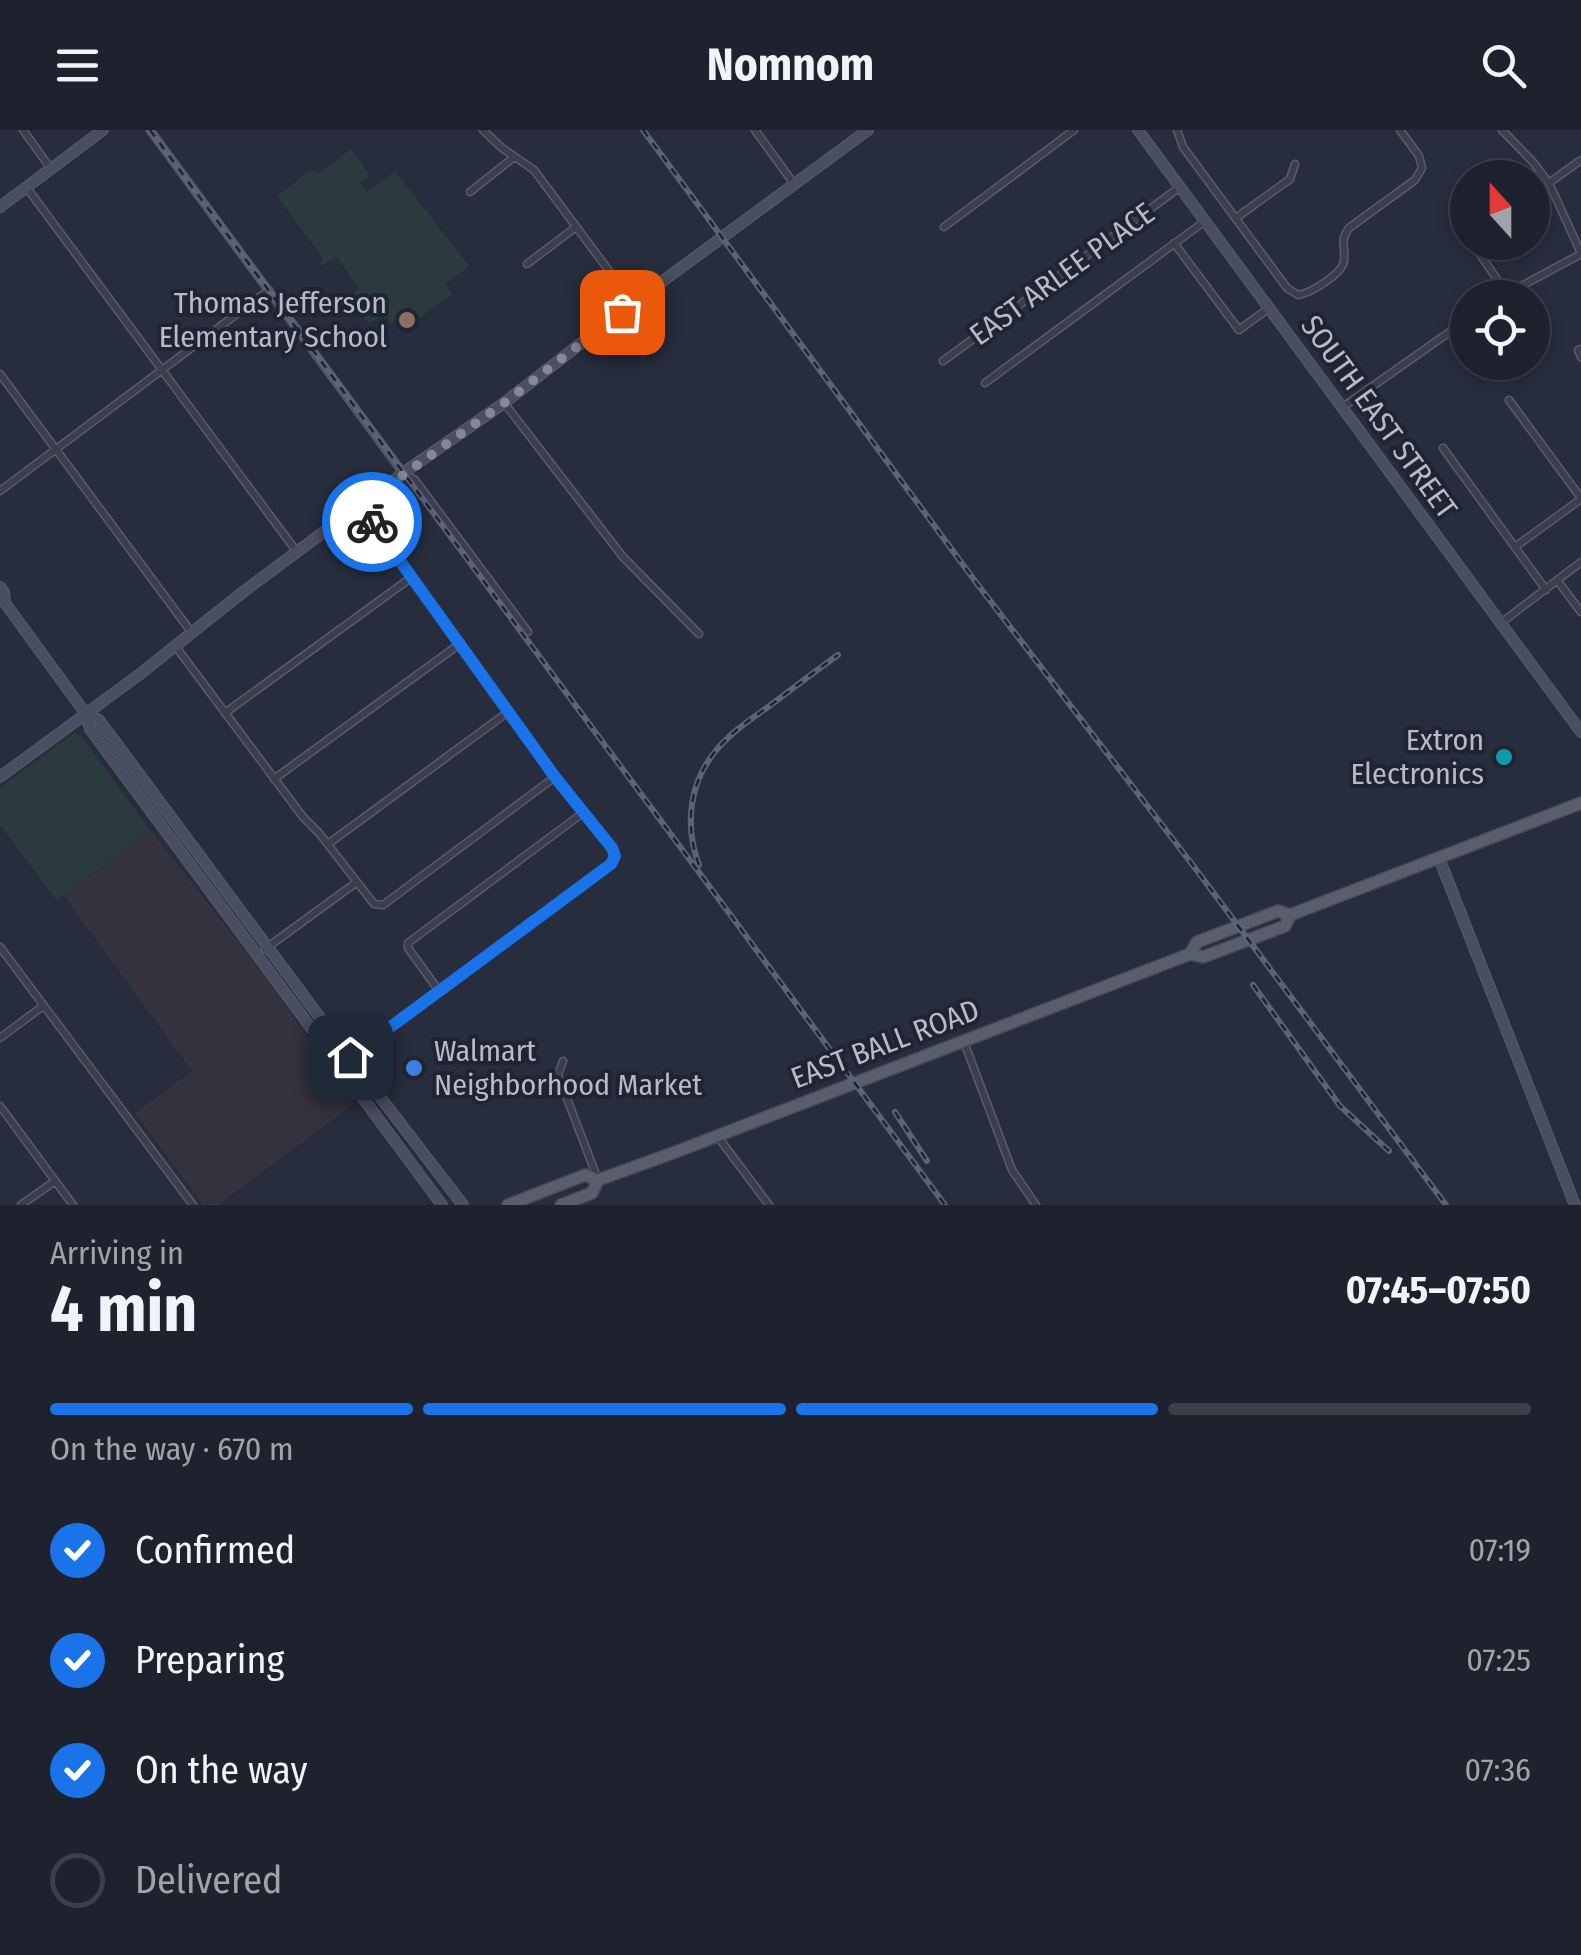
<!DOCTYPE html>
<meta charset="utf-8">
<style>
body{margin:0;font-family:"Fira Sans Condensed",sans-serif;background:#2a2f3a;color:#f1f3f6;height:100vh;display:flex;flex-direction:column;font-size:38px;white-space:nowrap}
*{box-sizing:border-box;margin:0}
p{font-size:32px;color:#a0a4aa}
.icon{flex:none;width:55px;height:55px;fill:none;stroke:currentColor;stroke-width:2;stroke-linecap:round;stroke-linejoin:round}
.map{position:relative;height:1075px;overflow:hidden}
.drawer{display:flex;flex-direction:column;background:#1d222e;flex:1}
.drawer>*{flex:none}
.needle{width:65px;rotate:339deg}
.fabs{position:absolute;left:1450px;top:30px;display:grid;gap:20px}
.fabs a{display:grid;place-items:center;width:100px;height:100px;border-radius:50%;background:#1d222e;box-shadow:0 5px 15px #0003,0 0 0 2px #3b3f4a;font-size:50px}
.pin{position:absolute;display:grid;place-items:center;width:85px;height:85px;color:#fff;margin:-42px;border-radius:20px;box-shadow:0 5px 15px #0006}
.courier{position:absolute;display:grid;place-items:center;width:100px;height:100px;margin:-50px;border:8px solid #1a73e8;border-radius:50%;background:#fff;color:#222;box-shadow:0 2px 12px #0007}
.summary em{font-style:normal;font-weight:700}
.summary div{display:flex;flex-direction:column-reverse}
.summary{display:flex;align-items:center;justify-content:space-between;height:170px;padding:0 50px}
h1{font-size:65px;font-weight:700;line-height:75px}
.bar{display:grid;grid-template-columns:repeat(4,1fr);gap:15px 10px;align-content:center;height:120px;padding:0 50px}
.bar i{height:12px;border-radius:8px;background:#3b3f4a}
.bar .active{background:#1a73e8}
.bar p{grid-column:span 4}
ol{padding:0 50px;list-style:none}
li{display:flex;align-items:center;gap:30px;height:110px}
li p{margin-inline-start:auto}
li .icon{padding:10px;border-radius:50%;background:#1a73e8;color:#fff;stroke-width:4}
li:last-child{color:#a0a4aa}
li i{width:55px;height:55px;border:5px solid #3b3f4a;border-radius:50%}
header{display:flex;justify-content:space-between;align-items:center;height:130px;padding:0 50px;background:#1d222e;font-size:45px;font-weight:700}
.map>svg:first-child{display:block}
</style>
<header><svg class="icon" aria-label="menu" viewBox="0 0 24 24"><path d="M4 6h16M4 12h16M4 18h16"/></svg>Nomnom<svg class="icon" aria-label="search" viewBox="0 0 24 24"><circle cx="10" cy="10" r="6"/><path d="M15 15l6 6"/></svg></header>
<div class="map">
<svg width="1581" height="1075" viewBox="0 0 1581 1075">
<rect width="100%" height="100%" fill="#272d3d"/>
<path fill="#35323f" d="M150,700L265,846L353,975L218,1075H203L135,983L192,941L64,766Z"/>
<path fill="#2a3a3f" d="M351,19L370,45L360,53L367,62L395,41L469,136L445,154L452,164L412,194L405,184L391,194L383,184L369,194L349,167L359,159L336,126L321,137L322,127L277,66L310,41L320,43Z
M75,602L82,607L150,700L57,771L0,695V658Z"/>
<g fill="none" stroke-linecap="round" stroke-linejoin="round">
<defs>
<path id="street" d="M23,0L51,39
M150,0L403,343L415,350L528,502
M483,0L502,18L534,40L633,173
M755,0L794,54
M1177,0L1183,17L1287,158L1298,165C1311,163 1342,144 1344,131C1346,117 1339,111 1349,98L1415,50L1422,38
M1400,0L1419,26L1422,38
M1502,0L1533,32L1549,53L1581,123
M1549,53L1581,30
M27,58L297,422
M470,62L514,27
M1236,88L1290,49L1295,34
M944,97L1074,0
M1174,113L1239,200L1269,178
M1472,113L1506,162
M527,134L576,97
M1499,168L1581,124
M1581,219L1578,220L1581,227
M943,231L1180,57
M0,244L192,503
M985,253L1205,91
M1509,270L1581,368
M505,274L623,427L699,504
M1343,277L1468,189
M1443,318L1546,460
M0,361L269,160
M1515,417L1581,369
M1557,450L1581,482
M1501,493L1581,432
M176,517L303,687L319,703L374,774L383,775L555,647
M225,583L412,447
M274,649L461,513
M328,714L508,582
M0,817L193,1075
M265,819L357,752
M439,861L408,818V813L584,682
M0,908L43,876
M964,912L1012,1040L1036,1075
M563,931L558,945L597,1047
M339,935L611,734L615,725L612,718L555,647L360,376
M0,976L73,1075
M718,1007L769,1075
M21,1075L55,1051"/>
<path id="secondary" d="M1138,0L1581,602
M0,77L103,0
M0,457L4,462L5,473L86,584L90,599L442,1075
M86,584L99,590L344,920L463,1075
M0,647L140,544L243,462L403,343L504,273L633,173L868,0
M1439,728L1575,1075"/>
<path id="primary" d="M1190,824L1203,827L1285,796L1290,785
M508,1075L585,1045L598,1050L673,1023L1190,824L1197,812L1239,796L1278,781L1290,785L1581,673
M561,1075L592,1063L598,1050"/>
</defs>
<use href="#street" stroke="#585d6b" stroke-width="9"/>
<use href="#secondary" stroke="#585d6b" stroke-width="12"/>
<use href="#primary" stroke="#444856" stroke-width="14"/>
<use href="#street" stroke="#3b3f4d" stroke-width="6"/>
<use href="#secondary" stroke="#494e60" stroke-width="10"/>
<use href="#primary" stroke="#595e6d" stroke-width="11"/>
<defs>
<path id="rail" d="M150,0L945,1075
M643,0L975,451L1195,738L1446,1075
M699,735C684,695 689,650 719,617C733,601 751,589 768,577C791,560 814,542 838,525
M1253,855L1340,976L1389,1021
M895,982L927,1031"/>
</defs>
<use href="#rail" stroke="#5d6374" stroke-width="6"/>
<use href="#rail" stroke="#1f2432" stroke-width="2.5" stroke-dasharray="8" stroke-linecap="butt"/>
</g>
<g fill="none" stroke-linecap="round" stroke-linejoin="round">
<path stroke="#858997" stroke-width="10" stroke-dasharray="0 18" d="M372,392L360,376L504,273L622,182"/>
<path stroke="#1a73e8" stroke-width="12" d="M350,927L611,734L615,726L612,718L555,647L372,392"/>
</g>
<circle fill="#8d6e63" stroke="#1f2432" stroke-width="4" cx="407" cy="190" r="10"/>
<circle fill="#0f9aa8" stroke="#1f2432" stroke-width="4" cx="1504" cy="627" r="10"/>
<circle fill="#3f7fe0" stroke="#1f2432" stroke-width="4" cx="414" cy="938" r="10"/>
<g text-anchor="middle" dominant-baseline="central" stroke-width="8" stroke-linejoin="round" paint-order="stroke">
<g font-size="30" fill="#b7bbc8" stroke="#1f2432">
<text transform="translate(1062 144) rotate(-36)">EAST ARLEE PLACE</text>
<text transform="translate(1379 287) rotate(54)">SOUTH EAST STREET</text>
<text transform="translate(885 914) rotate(-21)">EAST BALL ROAD</text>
</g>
<g font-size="30" fill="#b7bbc8" stroke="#1f2432" text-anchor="end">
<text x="387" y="173">Thomas Jefferson<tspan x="387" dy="34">Elementary School</tspan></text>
<text x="1484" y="610">Extron<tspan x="1484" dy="34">Electronics</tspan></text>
<text x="434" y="921" text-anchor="start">Walmart<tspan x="434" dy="34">Neighborhood Market</tspan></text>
</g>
</g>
</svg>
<div class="fabs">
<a><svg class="needle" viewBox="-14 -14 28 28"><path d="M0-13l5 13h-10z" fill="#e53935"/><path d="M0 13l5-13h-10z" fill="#a0a4aa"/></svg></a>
<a><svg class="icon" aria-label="locate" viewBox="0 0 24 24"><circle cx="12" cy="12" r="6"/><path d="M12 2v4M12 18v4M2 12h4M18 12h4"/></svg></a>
</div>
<div class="pin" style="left:622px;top:182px;background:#ea580c"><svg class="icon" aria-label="bag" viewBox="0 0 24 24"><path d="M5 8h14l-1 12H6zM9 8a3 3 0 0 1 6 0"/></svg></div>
<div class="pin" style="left:350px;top:927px;background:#1f2937"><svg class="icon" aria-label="home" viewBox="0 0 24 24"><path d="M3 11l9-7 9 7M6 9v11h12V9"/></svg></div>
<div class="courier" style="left:372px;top:392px"><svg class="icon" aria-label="bike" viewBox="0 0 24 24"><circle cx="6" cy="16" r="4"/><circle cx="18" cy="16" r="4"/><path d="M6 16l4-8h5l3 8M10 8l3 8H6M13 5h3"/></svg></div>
</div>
<section class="drawer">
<div class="summary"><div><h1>4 min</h1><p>Arriving in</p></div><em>07:45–07:50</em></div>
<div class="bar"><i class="active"></i><i class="active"></i><i class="active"></i><i></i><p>On the way · 670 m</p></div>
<ol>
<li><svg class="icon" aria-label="check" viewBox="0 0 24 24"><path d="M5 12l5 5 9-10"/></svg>Confirmed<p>07:19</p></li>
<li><svg class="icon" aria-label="check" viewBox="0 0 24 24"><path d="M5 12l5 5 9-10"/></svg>Preparing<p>07:25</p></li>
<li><svg class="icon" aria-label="check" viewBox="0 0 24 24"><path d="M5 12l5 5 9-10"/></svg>On the way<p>07:36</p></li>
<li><i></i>Delivered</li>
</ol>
</section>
